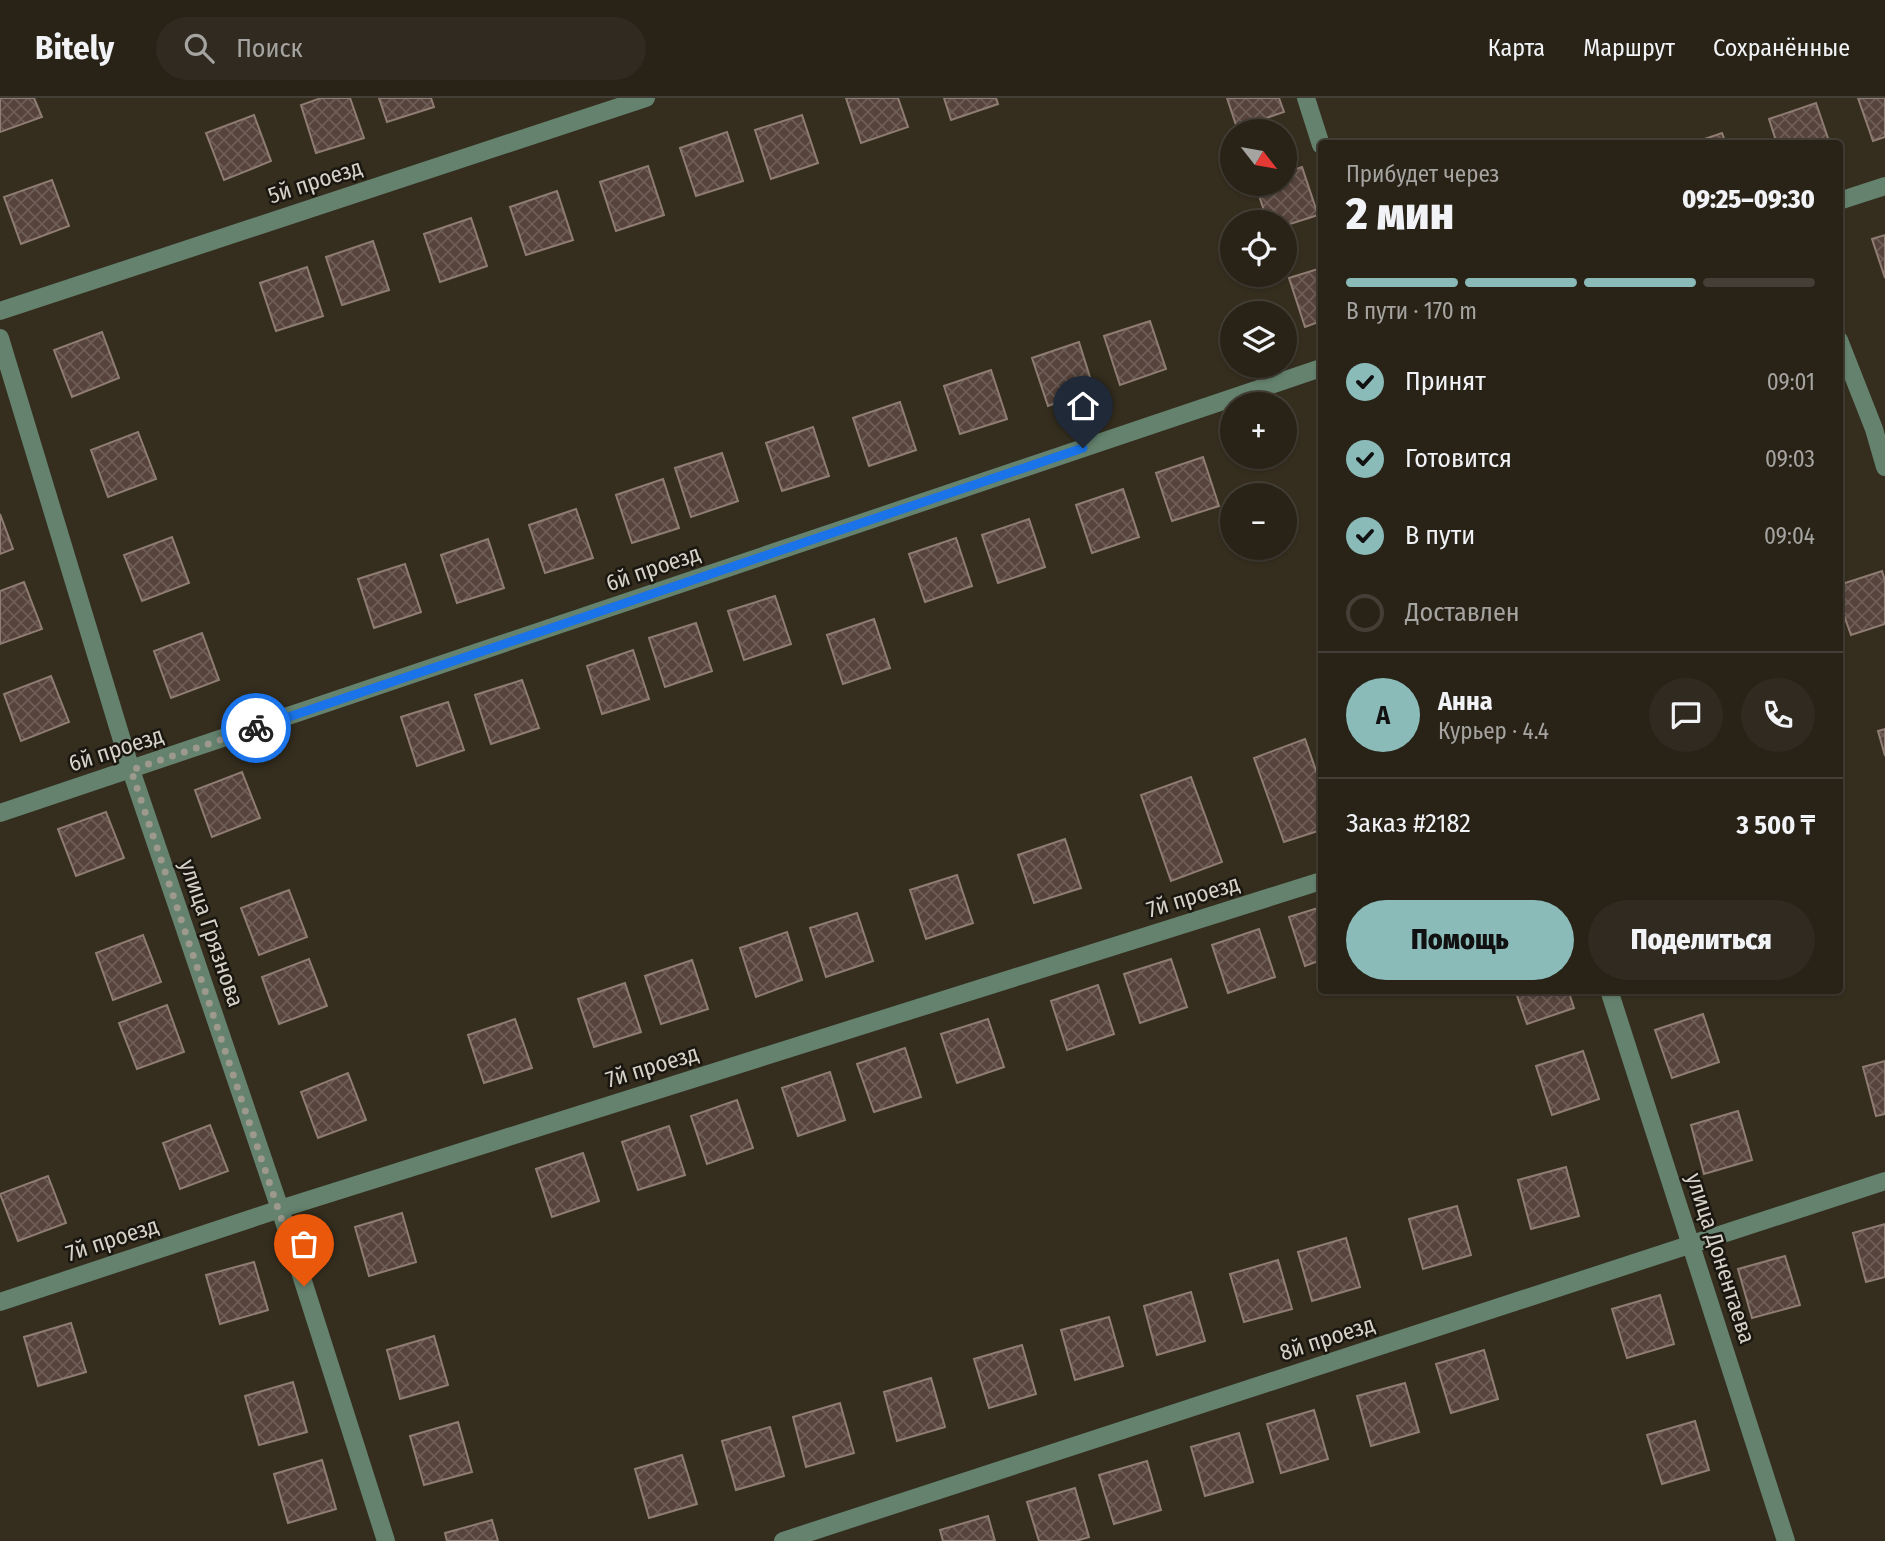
<!DOCTYPE html>
<html lang="ru">
<meta charset="utf-8">
<style>
body{margin:0;font-family:"Fira Sans Condensed",sans-serif;background:#302a20;color:#f1f3f6;height:100vh;display:flex;flex-direction:column;font-size:26px;white-space:nowrap}
*{box-sizing:border-box;margin:0}
p{font-size:23px;color:#a5a4a1}
.icon{flex:none;width:38px;height:38px;fill:none;stroke:currentColor;stroke-width:2;stroke-linecap:round;stroke-linejoin:round}
.map{position:relative;flex:1;overflow:hidden}
.drawer{position:absolute;left:1318px;top:42px;width:525px;height:854px;display:flex;flex-direction:column;background:#282217;border-radius:7px;box-shadow:0 2px 5px #0004,0 0 0 2px #443f36}
.drawer>*{flex:none}
.needle{width:46px;rotate:121deg}
.fabs{position:absolute;left:1220px;top:21px;display:grid;gap:14px}
.fabs a{display:grid;place-items:center;width:77px;height:77px;border-radius:50%;background:#282217;box-shadow:0 2px 5px #0004,0 0 0 2px #443f36;font-size:35px}
.pin{position:absolute;display:grid;place-items:center;width:60px;height:60px;color:#fff;margin:-72px -30px;border-radius:50% 50% 50% 0;rotate:-45deg;box-shadow:0 0 7px #0007}
.pin .icon{rotate:45deg}
.courier{position:absolute;display:grid;place-items:center;width:70px;height:70px;margin:-35px;border:5px solid #1a73e8;border-radius:50%;background:#fff;color:#222;box-shadow:0 2px 9px #0007}
.summary em{font-style:normal;font-weight:800}
.summary div{display:flex;flex-direction:column-reverse}
.summary{display:flex;align-items:center;justify-content:space-between;height:119px;padding:0 28px}
h1{font-size:46px;font-weight:800;line-height:52px}
.bar{display:grid;grid-template-columns:repeat(4,1fr);gap:10px 7px;align-content:center;height:84px;padding:0 28px}
.bar i{height:9px;border-radius:5px;background:#443f36}
.bar .active{background:#8bbbb9}
.bar p{grid-column:span 4}
.line{display:flex;align-items:center;gap:18px;padding:0 28px;border-top:2px solid #443f36}
.line div{flex:1}
.round{display:grid;place-items:center;flex:none;width:74px;height:74px;border-radius:37px;background:#302a20}
ol{padding:0 28px;list-style:none}
li{display:flex;align-items:center;gap:21px;height:77px}
li p{margin-inline-start:auto}
li .icon{padding:7px;border-radius:50%;background:#8bbbb9;color:#111;stroke-width:4}
li:last-child{color:#a5a4a1}
li i{width:38px;height:38px;border:4px solid #443f36;border-radius:50%}
.action{display:flex;gap:14px;margin-top:auto;padding:14px 28px}
.action a{flex:1;height:80px;border-radius:42px;background:#8bbbb9;color:#111;font-size:28px;font-weight:800;line-height:80px;text-align:center}
.action a+a{background:#302a20;color:#f1f3f6}
header{display:flex;align-items:center;gap:42px;box-sizing:border-box;height:98px;padding:0 35px;background:#282217;border-bottom:2px solid #443f36}
header strong{font-size:33px}
nav{display:flex;gap:38px;margin-inline-start:auto;font-size:24px}
.search{width:490px;height:63px;background:#302a20;display:flex;align-items:center;gap:18px;box-sizing:border-box;padding:0 24px;border-radius:38px;color:#a5a4a1;font-size:26px}
.map>svg:first-child{display:block}
</style>
<header>
<strong>Bitely</strong>
<div class="search"><svg class="icon" aria-label="search" viewBox="0 0 24 24"><circle cx="10" cy="10" r="6"/><path d="M15 15l6 6"/></svg>Поиск</div>
<nav><a>Карта</a><a>Маршрут</a><a>Сохранённые</a></nav>
</header>
<div class="map">
<svg width="1885" height="1443" viewBox="0 0 1885 1443">
<defs>
<pattern id="building-cross-hatch" width="8" height="8" patternUnits="userSpaceOnUse" patternTransform="scale(1.75)"><rect width="8" height="8" fill="#56443c"/><path d="M0 0l8 8M0 8l8-8" fill="none" stroke="#6e5e57"/></pattern>
</defs>
<rect width="100%" height="100%" fill="#352e1f"/>
<path fill="url(#building-cross-hatch)" stroke="#8f7c73" stroke-width="2" d="M0,0H34L42,19L0,34Z
M321,0H350L364,40L316,55L301,7Z
M379,0H431L434,9L387,24Z
M846,0H898L908,29L861,45Z
M944,0H996L998,6L951,22Z
M1227,0H1279L1284,14L1237,30Z
M1858,0H1885V39L1873,43Z
M1816,5L1830,46H1777L1769,21Z
M254,17L271,63L224,82L206,35Z
M802,17L818,65L771,81L755,32Z
M727,34L743,83L696,98L680,50Z
M1722,35L1726,46H1690Z
M648,68L664,117L616,133L600,84Z
M1302,69L1318,117L1284,128V124H1268L1255,86H1284V75Z
M52,82L69,128L21,146L4,99Z
M557,93L573,142L526,157L510,109Z
M471,120L487,168L440,184L424,136Z
M1885,137V180L1872,141Z
M373,143L389,192L342,207L326,159Z
M307,169L323,218L276,233L260,185Z
M1321,170V223L1305,229L1289,180Z
M1150,223L1166,271L1120,287L1104,238Z
M102,234L119,280L72,299L54,252Z
M1079,244L1094,292L1048,308L1032,260Z
M991,272L1007,321L960,336L944,288Z
M900,304L916,352L869,368L853,320Z
M813,329L829,378L782,393L766,345Z
M138,334L156,381L108,399L91,352Z
M722,355L738,403L691,419L675,370Z
M1203,359L1219,408L1172,423L1156,375Z
M663,381L679,430L632,445L616,397Z
M1123,391L1139,439L1092,455L1076,407Z
M576,411L593,460L545,475L529,427Z
M0,416L13,451L0,456Z
M1029,421L1045,469L998,485L982,437Z
M172,439L189,485L142,503L124,457Z
M956,440L972,488L925,504L909,456Z
M488,441L504,490L457,505L441,457Z
M405,466L421,514L374,530L358,481Z
M1882,473L1885,483V526L1851,537L1839,503V487Z
M24,484L42,531L0,546V493Z
M775,498L791,546L744,562L728,513Z
M874,521L890,570L843,586L827,537Z
M696,525L712,573L665,589L649,540Z
M202,535L219,582L171,600L154,553Z
M633,552L649,601L602,616L587,568Z
M51,578L69,624L21,643L4,596Z
M522,582L539,630L491,646L475,597Z
M448,604L464,652L417,668L401,619Z
M1885,631V658L1878,633Z
M1305,641L1321,687V732L1284,744L1254,660Z
M242,674L260,720L212,739L195,692Z
M1191,679L1222,764L1171,783L1141,697Z
M106,714L124,760L76,778L58,731Z
M1065,741L1081,790L1034,805L1018,757Z
M957,777L973,825L926,841L910,792Z
M289,792L307,839L259,857L241,810Z
M1321,809V862L1305,868L1289,819Z
M857,815L873,863L826,879L810,830Z
M1259,831L1275,879L1228,895L1212,847Z
M787,834L802,882L756,899L740,850Z
M143,837L161,884L113,902L96,855Z
M309,861L327,908L279,926L262,879Z
M1171,861L1187,909L1140,925L1124,876Z
M692,862L708,911L661,926L645,878Z
M625,885L641,934L594,949L578,901Z
M1098,887L1114,936L1067,952L1051,903Z
M1515,892H1568L1574,910L1527,926Z
M167,907L184,954L137,971L119,925Z
M1703,916L1719,964L1672,980L1655,932Z
M515,921L532,970L484,985L468,937Z
M988,921L1004,969L957,985L941,936Z
M905,950L921,999L874,1014L857,966Z
M1583,953L1599,1001L1552,1017L1536,968Z
M1885,963V1016L1876,1018L1863,969Z
M830,974L845,1022L798,1038L782,990Z
M348,975L366,1022L318,1040L301,994Z
M737,1002L753,1050L707,1066L691,1018Z
M1738,1013L1752,1062L1704,1076L1691,1027Z
M210,1027L228,1073L180,1091L163,1045Z
M669,1028L685,1077L638,1092L622,1044Z
M583,1055L599,1103L552,1119L536,1071Z
M1566,1069L1579,1118L1531,1131L1518,1082Z
M48,1078L66,1125L18,1143L0,1096Z
M1457,1108L1471,1157L1423,1171L1409,1121Z
M402,1115L416,1164L369,1178L355,1129Z
M1885,1126V1179L1866,1184L1853,1135Z
M1346,1140L1360,1189L1312,1203L1298,1154Z
M1785,1158L1800,1207L1752,1220L1738,1171Z
M1278,1162L1292,1211L1244,1224L1230,1176Z
M254,1164L268,1212L220,1226L206,1177Z
M1191,1194L1205,1243L1157,1257L1144,1208Z
M1660,1197L1674,1246L1627,1260L1612,1211Z
M1109,1219L1123,1268L1075,1282L1061,1232Z
M71,1225L86,1274L38,1288L24,1239Z
M434,1238L448,1287L400,1301L387,1252Z
M1022,1247L1036,1296L989,1310L974,1261Z
M1484,1252L1498,1301L1451,1315L1436,1266Z
M931,1280L945,1329L897,1343L884,1294Z
M293,1284L307,1334L259,1347L245,1298Z
M1405,1285L1419,1334L1371,1348L1357,1298Z
M840,1305L854,1355L806,1369L793,1319Z
M1314,1312L1328,1361L1281,1375L1267,1326Z
M1695,1323L1709,1372L1662,1386L1647,1337Z
M458,1324L472,1374L424,1387L410,1338Z
M770,1329L784,1378L736,1392L722,1343Z
M1239,1335L1253,1384L1205,1398L1191,1349Z
M682,1357L697,1406L649,1420L635,1371Z
M322,1362L336,1411L288,1425L274,1376Z
M1147,1363L1161,1412L1114,1426L1099,1377Z
M1075,1390L1089,1439L1076,1443H1039L1027,1404Z
M988,1418L995,1443H943L940,1432Z
M492,1422L498,1443H447L445,1435Z"/>
<g fill="none" stroke-linecap="round" stroke-linejoin="round">
<path stroke="#64826e" stroke-width="18" d="M1306,0L1321,47
M1839,103L1885,88
M0,213L646,0
M0,240L131,672L280,1111L386,1443
M1839,242L1874,331L1885,369
M0,715L1321,270
M1609,892L1786,1443
M0,1204L280,1111L1321,783
M783,1443L1885,1083"/>
</g>
<g fill="none" stroke-linecap="round" stroke-linejoin="round">
<path stroke="#9e998d" stroke-width="7" stroke-dasharray="0 12.6" d="M256,630L131,672L304,1188"/>
<path stroke="#1a73e8" stroke-width="9" d="M256,630L1083,350"/>
</g>
<g text-anchor="middle" dominant-baseline="central" stroke-width="5" stroke-linejoin="round" paint-order="stroke">
<g font-size="23" fill="#d6d2c8" stroke="#1a1710">
<text transform="translate(315 83) rotate(-18)">5й проезд</text>
<text transform="translate(653 470) rotate(-19)">6й проезд</text>
<text transform="translate(116 651) rotate(-18)">6й проезд</text>
<text transform="translate(1193 798) rotate(-17)">7й проезд</text>
<text transform="translate(212 835) rotate(71)">улица Грязнова</text>
<text transform="translate(652 968) rotate(-17)">7й проезд</text>
<text transform="translate(112 1141) rotate(-18)">7й проезд</text>
<text transform="translate(1721 1160) rotate(72)">улица Донентаева</text>
<text transform="translate(1327 1240) rotate(-18)">8й проезд</text>
</g>
</g>
</svg>
<div class="fabs">
<a><svg class="needle" viewBox="-14 -14 28 28"><path d="M0-13l5 13h-10z" fill="#e53935"/><path d="M0 13l5-13h-10z" fill="#a5a4a1"/></svg></a>
<a><svg class="icon" aria-label="locate" viewBox="0 0 24 24"><circle cx="12" cy="12" r="6"/><path d="M12 2v4M12 18v4M2 12h4M18 12h4"/></svg></a>
<a><svg class="icon" aria-label="layers" viewBox="0 0 24 24"><path d="M12 4l9 5-9 5-9-5zM3 14l9 5 9-5"/></svg></a>
<a>+</a>
<a>−</a>
</div>
<div class="pin" style="left:304px;top:1188px;background:#ea580c"><svg class="icon" aria-label="bag" viewBox="0 0 24 24"><path d="M5 8h14l-1 12H6zM9 8a3 3 0 0 1 6 0"/></svg></div>
<div class="pin" style="left:1083px;top:350px;background:#1f2937"><svg class="icon" aria-label="home" viewBox="0 0 24 24"><path d="M3 11l9-7 9 7M6 9v11h12V9"/></svg></div>
<div class="courier" style="left:256px;top:630px"><svg class="icon" aria-label="bike" viewBox="0 0 24 24"><circle cx="6" cy="16" r="4"/><circle cx="18" cy="16" r="4"/><path d="M6 16l4-8h5l3 8M10 8l3 8H6M13 5h3"/></svg></div>
<section class="drawer">
<div class="summary"><div><h1>2 мин</h1><p>Прибудет через</p></div><em>09:25–09:30</em></div>
<div class="bar"><i class="active"></i><i class="active"></i><i class="active"></i><i></i><p>В пути · 170 m</p></div>
<ol>
<li><svg class="icon" aria-label="check" viewBox="0 0 24 24"><path d="M5 12l5 5 9-10"/></svg>Принят<p>09:01</p></li>
<li><svg class="icon" aria-label="check" viewBox="0 0 24 24"><path d="M5 12l5 5 9-10"/></svg>Готовится<p>09:03</p></li>
<li><svg class="icon" aria-label="check" viewBox="0 0 24 24"><path d="M5 12l5 5 9-10"/></svg>В пути<p>09:04</p></li>
<li><i></i>Доставлен</li>
</ol>
<div class="line" style="height:126px"><b class="round" style="background:#8bbbb9;color:#111">А</b><div><b>Анна</b><p>Курьер · 4.4</p></div><a class="round"><svg class="icon" aria-label="chat" viewBox="0 0 24 24"><path d="M4 5h16v11H9l-5 4z"/></svg></a><a class="round"><svg class="icon" aria-label="phone" viewBox="0 0 24 24"><path d="M5 4h4l2 5-3 2q2 4 5 5l2-3 5 2v4C11 20 4 13 5 4z"/></svg></a></div>
<div class="line" style="height:91px"><div>Заказ #2182</div><b>3 500 ₸</b></div>
<div class="action"><a>Помощь</a><a>Поделиться</a></div>
</section>
</div>
